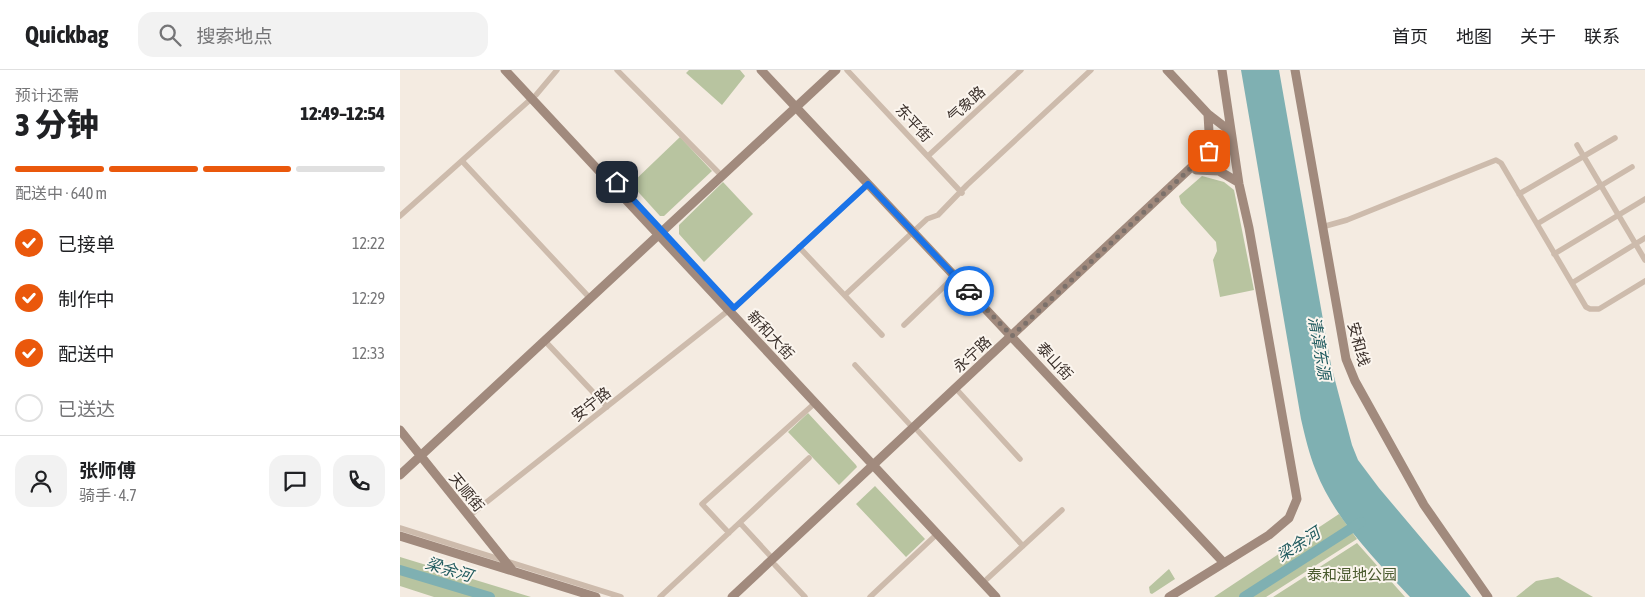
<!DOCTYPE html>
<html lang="zh">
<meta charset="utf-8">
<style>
body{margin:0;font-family:"Asap Condensed","Noto Sans SC",sans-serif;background:#f2f2f2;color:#202124;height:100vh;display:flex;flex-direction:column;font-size:19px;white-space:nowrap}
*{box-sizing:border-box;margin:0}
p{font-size:16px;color:#757577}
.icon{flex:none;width:28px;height:28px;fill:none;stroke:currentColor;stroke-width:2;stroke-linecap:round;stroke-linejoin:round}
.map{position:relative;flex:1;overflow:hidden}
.sheet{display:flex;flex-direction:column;background:#fff;width:400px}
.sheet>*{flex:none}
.pin{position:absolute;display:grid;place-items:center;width:42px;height:42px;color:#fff;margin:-21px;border-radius:10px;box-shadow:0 2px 8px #0006}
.courier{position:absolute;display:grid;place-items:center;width:50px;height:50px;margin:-25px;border:4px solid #1a73e8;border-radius:50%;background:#fff;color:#222;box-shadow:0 1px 6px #0007}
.overview em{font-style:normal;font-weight:800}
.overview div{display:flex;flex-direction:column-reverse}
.overview{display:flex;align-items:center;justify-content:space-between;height:85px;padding:0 15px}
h1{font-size:32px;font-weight:800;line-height:38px}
.bar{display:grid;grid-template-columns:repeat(4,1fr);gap:8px 5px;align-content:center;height:60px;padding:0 15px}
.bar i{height:6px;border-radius:4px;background:#e0e0e0}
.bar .active{background:#ea580c}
.bar p{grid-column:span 4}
.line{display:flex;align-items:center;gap:12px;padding:0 15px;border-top:1px solid #e0e0e0}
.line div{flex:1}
.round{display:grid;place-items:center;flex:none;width:52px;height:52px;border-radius:15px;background:#f2f2f2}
ol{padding:0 15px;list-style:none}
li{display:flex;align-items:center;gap:15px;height:55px}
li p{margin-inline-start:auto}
li .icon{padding:5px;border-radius:50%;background:#ea580c;color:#fff;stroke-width:4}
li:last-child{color:#757577}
li i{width:28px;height:28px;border:2px solid #e0e0e0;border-radius:50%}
header{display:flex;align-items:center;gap:30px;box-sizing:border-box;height:70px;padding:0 25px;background:#fff;border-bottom:1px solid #e0e0e0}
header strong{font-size:24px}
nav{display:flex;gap:28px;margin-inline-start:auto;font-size:18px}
.search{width:350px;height:45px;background:#f2f2f2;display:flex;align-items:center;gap:12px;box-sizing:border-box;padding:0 18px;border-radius:15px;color:#757577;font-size:19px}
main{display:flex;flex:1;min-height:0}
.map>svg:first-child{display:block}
</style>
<header>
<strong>Quickbag</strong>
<div class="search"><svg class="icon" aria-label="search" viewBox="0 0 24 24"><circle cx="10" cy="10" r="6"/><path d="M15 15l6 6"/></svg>搜索地点</div>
<nav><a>首页</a><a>地图</a><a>关于</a><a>联系</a></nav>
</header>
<main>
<section class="sheet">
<div class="overview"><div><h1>3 分钟</h1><p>预计还需</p></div><em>12:49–12:54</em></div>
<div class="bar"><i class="active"></i><i class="active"></i><i class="active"></i><i></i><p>配送中 · 640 m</p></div>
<ol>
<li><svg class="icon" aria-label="check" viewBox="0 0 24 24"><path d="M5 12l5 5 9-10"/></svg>已接单<p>12:22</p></li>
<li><svg class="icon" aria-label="check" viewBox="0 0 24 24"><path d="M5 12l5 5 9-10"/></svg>制作中<p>12:29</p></li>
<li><svg class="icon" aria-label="check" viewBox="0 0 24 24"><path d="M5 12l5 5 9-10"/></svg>配送中<p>12:33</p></li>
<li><i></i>已送达</li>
</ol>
<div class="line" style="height:90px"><a class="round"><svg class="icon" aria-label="person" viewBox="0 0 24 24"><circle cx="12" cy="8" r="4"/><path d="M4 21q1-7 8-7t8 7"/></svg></a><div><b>张师傅</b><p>骑手 · 4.7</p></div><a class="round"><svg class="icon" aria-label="chat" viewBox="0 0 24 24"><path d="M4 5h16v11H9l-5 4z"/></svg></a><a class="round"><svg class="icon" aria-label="phone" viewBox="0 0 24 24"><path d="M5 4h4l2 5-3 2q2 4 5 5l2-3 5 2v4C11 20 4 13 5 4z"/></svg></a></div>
</section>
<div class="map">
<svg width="1245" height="527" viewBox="0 0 1245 527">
<rect width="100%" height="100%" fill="#f4ebe1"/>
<path fill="#b8c4a0" d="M289,0H340L345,6L322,35L286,3Z
M280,67L312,101L264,146H260L231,114Z
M802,106L824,112L834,120L854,220L820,227L813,190L817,181L816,172L781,133L779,126Z
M323,112L353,144L304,192L279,164V155Z
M408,343L456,395L457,397L439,415L388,362Z
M475,416L525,469L506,487L456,434Z
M939,444L957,469L866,527H814Z
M957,473L1005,527H873Z
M0,487L131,527H34L0,516Z
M769,499L775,509L752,524L750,523L749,517Z
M1158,507L1193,527H1116L1136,511Z"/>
<path fill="#7fb0b2" d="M841,0H879L931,295L952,375L958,390L979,418L1071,527H1010C975,489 935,450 916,401C909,384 905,366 901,349Z"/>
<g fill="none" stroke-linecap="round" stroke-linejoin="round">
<path stroke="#7fb0b2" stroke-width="10" d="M0,500L90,527
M844,527L961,452"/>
<path stroke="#cdbbac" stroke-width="5.5" d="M217,0L319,103
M447,0L562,123
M136,25L157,0
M1177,75L1245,190
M528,86L621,0
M62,91L187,225
M1119,124L1215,68
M0,146L131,29
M1137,154L1232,97
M922,157L947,150L1096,90L1101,93L1186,237L1190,239H1199L1245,211
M399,177L482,265
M1154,184L1245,129
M1172,213L1245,168
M445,225L527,149L538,145L567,115L691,0
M334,238L468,114
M504,255L555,206
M144,270L207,337
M455,295L513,358
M559,322L620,389
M518,361L623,476
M69,446L329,240
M340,453L373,489
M0,458L221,527
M329,463L302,434L415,333
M375,495L405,527
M587,509L662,440
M260,527L409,388
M470,527L537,464"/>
<path stroke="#a18a7d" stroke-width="9" d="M105,0L596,527
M361,0L824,493
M895,0L946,289L955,311L1024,435L1088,527
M808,44L810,80
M796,100L819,101L838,112
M0,360L113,501
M0,405L436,0
M0,466L196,527
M332,527L830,61L808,44L767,0
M769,527L869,465L889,448L897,429L849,158L839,114L822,0"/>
</g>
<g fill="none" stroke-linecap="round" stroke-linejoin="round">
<path stroke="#7c716b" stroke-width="5" stroke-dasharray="0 9" d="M569,221L612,266L809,81"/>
<path stroke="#1a73e8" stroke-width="6" d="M217,112L334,238L468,114L569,221"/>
</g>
<g text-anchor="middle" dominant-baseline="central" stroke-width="4" stroke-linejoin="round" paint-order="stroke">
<g font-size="15" fill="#3b302b" stroke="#fbf5ee">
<text transform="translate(566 34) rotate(-43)">气象路</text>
<text transform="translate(514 53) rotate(47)">东平街</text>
<text transform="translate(371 265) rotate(47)">新和大街</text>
<text transform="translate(959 274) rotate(75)">安和线</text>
<text transform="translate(572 284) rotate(-43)">永宁路</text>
<text transform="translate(655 291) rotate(47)">泰山街</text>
<text transform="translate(191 334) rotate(-38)">安宁路</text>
<text transform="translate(67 422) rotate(51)">天顺街</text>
</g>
<g font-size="15" fill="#4a5a2e" stroke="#fbf5ee">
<text x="952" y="504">泰和湿地公园</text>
</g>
<g font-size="16" font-style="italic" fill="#1f5a5e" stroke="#fbf5ee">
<text transform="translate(920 278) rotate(80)">清漳东源</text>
<text transform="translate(898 474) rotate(-33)">梁余河</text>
<text transform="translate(49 499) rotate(17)">梁余河</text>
</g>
</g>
</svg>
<div class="pin" style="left:809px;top:81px;background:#ea580c"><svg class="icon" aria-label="bag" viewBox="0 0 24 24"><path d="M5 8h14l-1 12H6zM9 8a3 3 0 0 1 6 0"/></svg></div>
<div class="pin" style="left:217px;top:112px;background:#1f2937"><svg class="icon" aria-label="home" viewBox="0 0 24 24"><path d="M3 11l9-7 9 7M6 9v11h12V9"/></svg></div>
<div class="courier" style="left:569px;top:221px"><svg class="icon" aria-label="car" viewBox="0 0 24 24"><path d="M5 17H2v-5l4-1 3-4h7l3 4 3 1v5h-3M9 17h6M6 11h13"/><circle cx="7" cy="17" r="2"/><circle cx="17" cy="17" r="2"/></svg></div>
</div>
</main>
